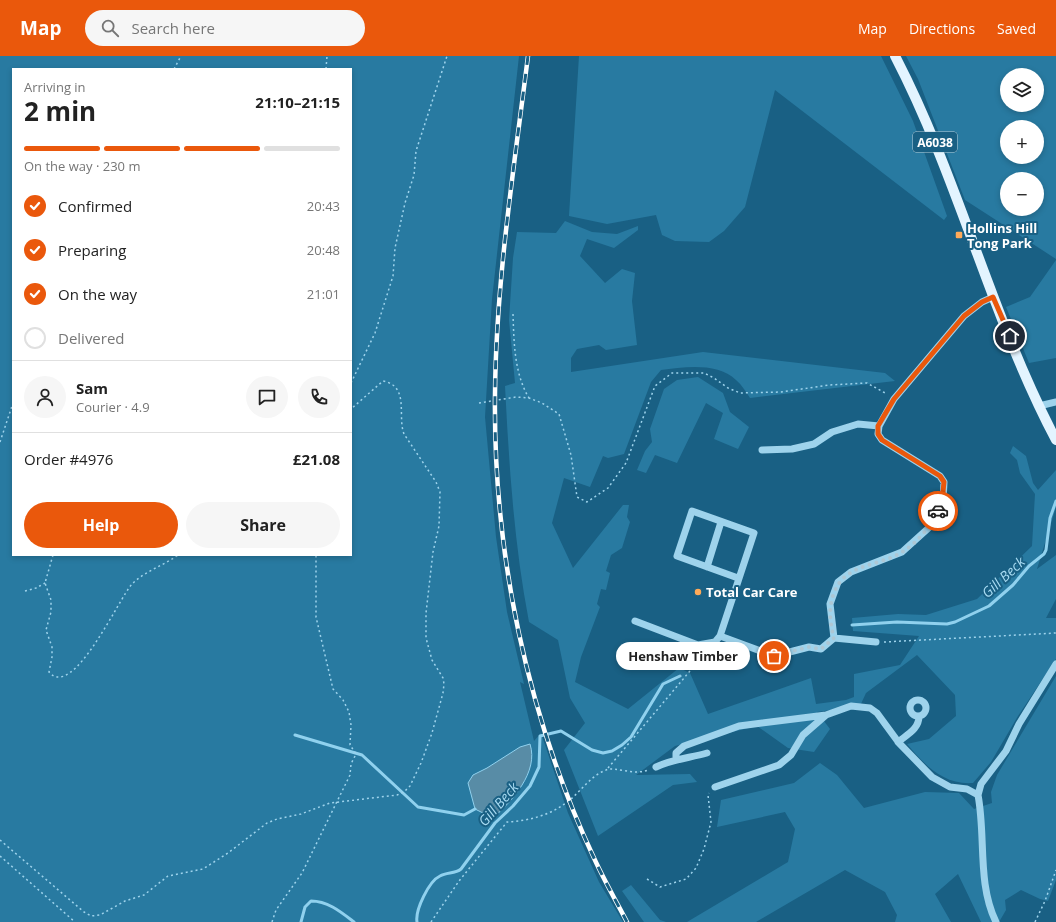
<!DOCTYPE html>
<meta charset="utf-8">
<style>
body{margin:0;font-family:"Open Sans",sans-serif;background:#f6f6f6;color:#222;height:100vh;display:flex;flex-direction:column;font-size:15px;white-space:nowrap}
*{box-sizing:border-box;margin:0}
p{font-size:13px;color:#767676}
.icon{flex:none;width:22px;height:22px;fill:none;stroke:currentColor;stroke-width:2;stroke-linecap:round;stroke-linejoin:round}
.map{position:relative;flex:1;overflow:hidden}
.drawer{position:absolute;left:12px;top:12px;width:340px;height:488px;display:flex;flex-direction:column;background:#fff;border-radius:0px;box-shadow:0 2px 6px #0003}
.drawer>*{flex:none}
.tools{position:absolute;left:1000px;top:12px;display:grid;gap:8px}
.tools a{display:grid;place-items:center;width:44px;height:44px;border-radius:50%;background:#fff;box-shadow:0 2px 6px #0003;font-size:20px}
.pin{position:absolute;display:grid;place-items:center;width:34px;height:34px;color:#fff;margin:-17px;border:2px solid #fff;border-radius:50%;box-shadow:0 1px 4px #0007}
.courier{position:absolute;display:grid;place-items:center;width:40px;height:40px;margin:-20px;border:3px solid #ea580c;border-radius:50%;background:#fff;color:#222;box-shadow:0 1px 5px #0007}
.bubble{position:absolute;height:28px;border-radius:14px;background:#fff;box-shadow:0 2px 6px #0003;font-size:13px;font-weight:700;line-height:28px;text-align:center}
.overview em{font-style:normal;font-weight:700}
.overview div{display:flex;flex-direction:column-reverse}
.overview{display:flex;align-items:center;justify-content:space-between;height:68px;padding:0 12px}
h1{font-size:26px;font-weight:700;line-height:30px}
.bar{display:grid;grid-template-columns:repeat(4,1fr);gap:6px 4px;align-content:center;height:48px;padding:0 12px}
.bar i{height:5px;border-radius:3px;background:#e0e0e0}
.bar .current{background:#ea580c}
.bar p{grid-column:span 4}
.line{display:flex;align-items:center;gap:10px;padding:0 12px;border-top:1px solid #e0e0e0}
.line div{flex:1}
.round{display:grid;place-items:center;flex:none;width:42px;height:42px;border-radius:21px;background:#f6f6f6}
ol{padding:0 12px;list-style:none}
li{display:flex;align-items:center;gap:12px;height:44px}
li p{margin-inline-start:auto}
li .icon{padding:4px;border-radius:50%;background:#ea580c;color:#fff;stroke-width:4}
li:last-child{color:#767676}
li i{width:22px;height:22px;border:2px solid #e0e0e0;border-radius:50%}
.action{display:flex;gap:8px;margin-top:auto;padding:8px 12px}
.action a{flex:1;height:46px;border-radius:24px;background:#ea580c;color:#fff;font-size:16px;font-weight:700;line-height:46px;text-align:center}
.action a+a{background:#f6f6f6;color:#222}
header{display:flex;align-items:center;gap:24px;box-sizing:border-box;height:56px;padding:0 20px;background:#ea580c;color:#fff}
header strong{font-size:19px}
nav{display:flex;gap:22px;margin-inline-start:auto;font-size:14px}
.search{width:280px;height:36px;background:#f6f6f6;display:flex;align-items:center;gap:10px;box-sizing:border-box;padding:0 14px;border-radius:22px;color:#767676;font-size:15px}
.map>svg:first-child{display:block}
</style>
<header>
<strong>Map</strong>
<div class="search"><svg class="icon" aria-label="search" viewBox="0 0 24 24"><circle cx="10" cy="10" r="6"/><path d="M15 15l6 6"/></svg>Search here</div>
<nav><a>Map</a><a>Directions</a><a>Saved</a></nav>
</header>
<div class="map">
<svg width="1056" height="866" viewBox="0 0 1056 866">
<rect width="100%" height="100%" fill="#196084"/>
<path fill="#287aa1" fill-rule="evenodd" d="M0,0H519L492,243L485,361L496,481L507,556L524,628L520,626L534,685L541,677L568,757L599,826L623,866H0ZM13,13H351V499H13Z
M579,0H881L913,65L947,160L944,164L775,34L745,151L724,175L709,186L675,185L662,179L656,159L607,168L569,160Z
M906,0H1056V203L965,144L918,23ZM1007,19H1037V49H1007ZM1007,71H1037V101H1007ZM1007,123H1037V153H1007Z
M565,165L592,176L617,178L638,170V174L614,192L587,183L580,200L605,227L622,213L635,217L632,245L637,289L606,294L599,289L577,293L571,302V316L703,296L885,317L895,325L750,342C746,336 742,329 736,324C718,306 684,311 661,314L651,326L624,398L608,402L603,400L590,431L564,422L552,467L573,512L623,449H629L627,461L630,466L622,492L611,499L606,515L610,517L606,534L601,533L597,548L600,551L581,601L575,626L628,653L679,612L690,617L708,658L811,622L816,648L846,644L854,641V618L900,609L919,580L853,575L852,562L898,558L926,559L977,543L1032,490L1035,438L1020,417L1017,404L1010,397L1013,390L1026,400L1033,427L1038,434L1056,414V451L1037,513L1056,499V543L1046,562H1056V603L1018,660L991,706L973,727C943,729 925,709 907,688L929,683L956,660L955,639L917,599L866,637L860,650L817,656L830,673L814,696L788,692L757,670L675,690L636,719L690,718L697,726L673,729L598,780L564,694L585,667L570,642L558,584L529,566C514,488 509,409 505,330L515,327L509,264L513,202L517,176L556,177Z
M1056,204V302L1029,307L1006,251L1030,241Z
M698,321L723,337L730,356L749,371L738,393L714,383L723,357L706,347L677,407L655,399L646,417L637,414L645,395L652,386L650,373L664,333L677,324Z
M1056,620V824L1048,845L1040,843L1021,834L1005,844L1006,854L999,866H981L958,818L935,838L951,866H895L897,859L885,836L845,814L756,866H687L788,806L795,773L785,756L717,771L721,744L794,727L820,707L837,719L864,752L925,736L959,737L974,753L992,747L991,736L997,719Z
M631,829L660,864L666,866H644L622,835Z"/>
<path fill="#588ca6" stroke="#90d1ee" d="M530,688C539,716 512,745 493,762L475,753L468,727L473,719L487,712L520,691Z"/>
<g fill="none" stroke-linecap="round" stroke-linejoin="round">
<path stroke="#90d1ee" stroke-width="3" d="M852,569L897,566L947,568L955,566L989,550L1013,529L1029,510L1044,498L1046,494L1050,462L1056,445
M295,679L362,699L418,751L464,759L475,753
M301,866L305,851L311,845C328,845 341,856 354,866
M417,866C415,854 429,825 440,820C447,816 455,818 461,813L495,767L513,750L530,730L539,711L540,680L561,675L592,694L603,697L612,695L622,689L631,681L663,628L680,620"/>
<path stroke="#9ed3ec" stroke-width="1.5" stroke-dasharray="2 3" stroke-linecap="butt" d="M174,13L181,0
M326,13L327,0
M513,258C514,286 514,317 529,342
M351,327L375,277L393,220L395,192L405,147L414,119L416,95L447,0
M479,347L516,341L529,342L542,347L559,358L571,399L577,441L587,446L608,432L626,407L655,330L672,317H704L714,322L728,332L740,337L781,336L829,329L867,327L887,338
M0,386L13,347
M53,499L45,527L51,544V556L46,574L52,591V601L49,616C73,645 119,542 132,528C145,515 163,510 178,499
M25,535L36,532L45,527
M884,586L1056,577
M608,712L706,596
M0,784L84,856L91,860L100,859L125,845L144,839L168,820L203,813L228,797L267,767L277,763L301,758L330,747L397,739L404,736L410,730L421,707L432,677L443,637L444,628L443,622L432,604L426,582V557L433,496L439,470L440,436L436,426L404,378C397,360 410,330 383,325L351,353
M0,800L75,866
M647,823L660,831L686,823L696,812L704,793L711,766L708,739L709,737
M272,866L276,854L302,817L350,719L351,708L356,698L350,689L351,669L349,656L343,644L333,633L316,561V499
M431,866L459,825L507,766C527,765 547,760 563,749C579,739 588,721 606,714C615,710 634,720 648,714
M1035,866L1045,845L1056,814"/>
<path stroke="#9ed3ec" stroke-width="7" d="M1039,350L1056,346
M762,394L792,393L814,388L832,376L858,368L879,370
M707,511L721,466
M635,565L698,589L715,586L720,580L774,600L809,591L821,593L834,582
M720,580L754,477L692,455L677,500L738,522
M876,586L834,582L830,548L838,526L851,516L902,496L933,468L943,445L944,426L940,420L882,384L878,378L879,370L894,343L964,260L982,246L993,241
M910 652a8 8 0 1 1 16 0a8 8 0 1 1-16 0Z
M898,686C908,678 919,673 919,660
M676,702V697L684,690L739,670L826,659
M656,711C673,703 689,702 707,697
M715,731L779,709L791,699L803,679L826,659L851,650L870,652L877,657L899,687L932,721L950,731L967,733L978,739C986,781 977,827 996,866
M978,739L981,728L1006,695L1019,668L1056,608"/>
<path stroke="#e3f4ff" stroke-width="10" d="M895,0C959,123 991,261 1056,384"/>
<defs>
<path id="rail" d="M528,0C514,112 496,225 495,338C493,497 527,659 594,802C604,824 616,845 627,866"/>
</defs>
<use href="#rail" stroke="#fff" stroke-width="4.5"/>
<use href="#rail" stroke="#196084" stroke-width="3" stroke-dasharray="9" stroke-linecap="butt"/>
</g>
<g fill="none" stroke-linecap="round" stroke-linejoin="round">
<path stroke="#aec7d4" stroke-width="4" stroke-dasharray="0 7.2" d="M774,600L809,591L821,593L834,582C830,567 828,552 834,537C845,507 878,511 902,496C916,488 932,469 938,455"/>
<path stroke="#ea580c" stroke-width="5" d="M938,455L942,445L944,426L940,420L882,384L878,378V370L894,343L964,260L982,246L993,241L1010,280"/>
</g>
<g fill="#ffaa59" stroke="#196084" stroke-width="1.5">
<rect x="955" y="175" width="8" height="8" rx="2"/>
<circle cx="698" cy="536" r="4"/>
</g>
<g text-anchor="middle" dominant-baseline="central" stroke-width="4" stroke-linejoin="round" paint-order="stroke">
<rect fill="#196084" stroke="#bacfda" stroke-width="1" x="913" y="76" width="44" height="20" rx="3"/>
<g font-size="12" font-weight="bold" fill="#fff">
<text x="935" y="86">A6038</text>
</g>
<g font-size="13" font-weight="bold" fill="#fff" stroke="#196084" text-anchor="start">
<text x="967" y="172">Hollins Hill<tspan x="967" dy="15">Tong Park</tspan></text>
<text x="706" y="536">Total Car Care</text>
</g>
<g font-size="14" font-style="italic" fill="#a9dcf3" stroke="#196084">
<text transform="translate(1003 521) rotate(-43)">Gill Beck</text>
<text transform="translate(498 748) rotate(-49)">Gill Beck</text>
</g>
</g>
</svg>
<div class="tools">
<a><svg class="icon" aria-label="layers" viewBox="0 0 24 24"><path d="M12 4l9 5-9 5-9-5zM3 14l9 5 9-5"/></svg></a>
<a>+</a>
<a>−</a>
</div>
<div class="pin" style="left:774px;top:600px;background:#ea580c"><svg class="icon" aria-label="bag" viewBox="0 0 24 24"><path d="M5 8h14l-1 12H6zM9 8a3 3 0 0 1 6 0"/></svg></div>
<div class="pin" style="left:1010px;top:280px;background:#1f2937"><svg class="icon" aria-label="home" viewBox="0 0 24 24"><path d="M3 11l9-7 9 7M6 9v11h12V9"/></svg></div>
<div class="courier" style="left:938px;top:455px"><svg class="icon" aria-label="car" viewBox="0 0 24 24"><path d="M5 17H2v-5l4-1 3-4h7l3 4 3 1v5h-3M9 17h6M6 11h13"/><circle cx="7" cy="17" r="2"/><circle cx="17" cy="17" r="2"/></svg></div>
<div class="bubble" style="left:616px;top:586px;width:134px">Henshaw Timber</div>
<section class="drawer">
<div class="overview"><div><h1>2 min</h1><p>Arriving in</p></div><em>21:10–21:15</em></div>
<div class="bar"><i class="current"></i><i class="current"></i><i class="current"></i><i></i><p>On the way · 230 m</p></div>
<ol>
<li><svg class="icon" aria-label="check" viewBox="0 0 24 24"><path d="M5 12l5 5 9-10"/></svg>Confirmed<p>20:43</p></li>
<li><svg class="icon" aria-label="check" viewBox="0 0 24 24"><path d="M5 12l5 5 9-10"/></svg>Preparing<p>20:48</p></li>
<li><svg class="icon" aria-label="check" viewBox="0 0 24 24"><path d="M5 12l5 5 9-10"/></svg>On the way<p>21:01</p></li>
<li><i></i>Delivered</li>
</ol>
<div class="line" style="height:72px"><a class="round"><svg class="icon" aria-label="person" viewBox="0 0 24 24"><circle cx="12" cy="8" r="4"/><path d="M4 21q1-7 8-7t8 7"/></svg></a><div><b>Sam</b><p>Courier · 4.9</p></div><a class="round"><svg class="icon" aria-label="chat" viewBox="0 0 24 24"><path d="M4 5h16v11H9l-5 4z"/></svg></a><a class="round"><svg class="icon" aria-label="phone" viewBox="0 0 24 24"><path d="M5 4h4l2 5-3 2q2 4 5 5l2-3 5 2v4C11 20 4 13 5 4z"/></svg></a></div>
<div class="line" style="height:52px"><div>Order #4976</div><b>£21.08</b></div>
<div class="action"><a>Help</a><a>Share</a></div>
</section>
</div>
